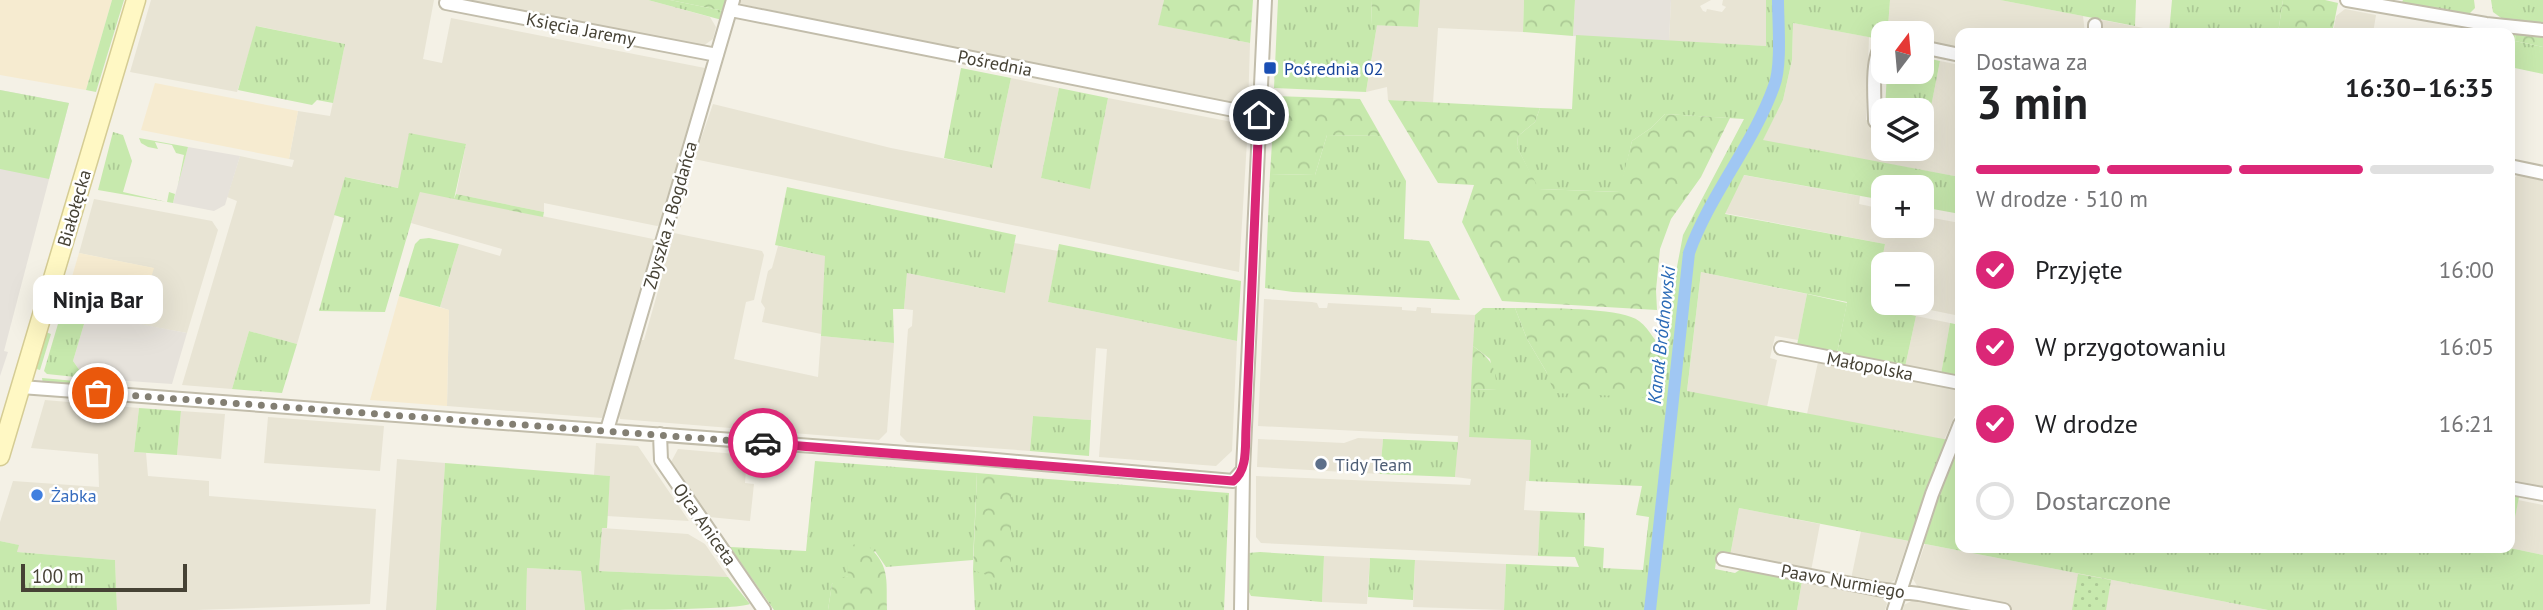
<!DOCTYPE html>
<html lang="pl">
<meta charset="utf-8">
<style>
body{margin:0;font-family:"PT Sans",sans-serif;background:#f6f6f6;color:#202124;height:100vh;display:flex;flex-direction:column;font-size:26px;white-space:nowrap}
*{box-sizing:border-box;margin:0}
p{font-size:23px;color:#757577}
.icon{flex:none;width:38px;height:38px;fill:none;stroke:currentColor;stroke-width:2;stroke-linecap:round;stroke-linejoin:round}
.map{position:relative;flex:1;overflow:hidden}
.panel{position:absolute;left:1955px;top:28px;width:560px;height:525px;display:flex;flex-direction:column;background:#fff;border-radius:14px;box-shadow:0 7px 28px #0002}
.panel>*{flex:none}
.needle{width:46px;rotate:16deg}
.controls{position:absolute;left:1871px;top:21px;display:grid;gap:14px}
.controls a{display:grid;place-items:center;width:63px;height:63px;border-radius:14px;background:#fff;box-shadow:0 7px 28px #0002;font-size:35px}
.scale{position:absolute;left:21px;bottom:18px;width:166px;box-sizing:border-box;padding-left:7px;border:4px solid #464235;border-top:0;font-size:19px;line-height:24px;white-space:nowrap;color:#464235;-webkit-text-stroke:5px #fff;paint-order:stroke}
.pin{position:absolute;display:grid;place-items:center;width:60px;height:60px;color:#fff;margin:-30px;border:4px solid #fff;border-radius:50%;box-shadow:0 2px 7px #0007}
.courier{position:absolute;display:grid;place-items:center;width:70px;height:70px;margin:-35px;border:5px solid #db2777;border-radius:50%;background:#fff;color:#222;box-shadow:0 2px 9px #0007}
.bubble{position:absolute;height:49px;border-radius:14px;background:#fff;box-shadow:0 7px 28px #0002;font-size:23px;font-weight:800;line-height:49px;text-align:center}
.overview em{font-style:normal;font-weight:800}
.overview div{display:flex;flex-direction:column-reverse}
.overview{display:flex;align-items:center;justify-content:space-between;height:119px;padding:0 21px}
h1{font-size:46px;font-weight:800;line-height:52px}
.bar{display:grid;grid-template-columns:repeat(4,1fr);gap:10px 7px;align-content:center;height:84px;padding:0 21px}
.bar i{height:9px;border-radius:5px;background:#e0e0e0}
.bar .on{background:#db2777}
.bar p{grid-column:span 4}
ol{padding:0 21px;list-style:none}
li{display:flex;align-items:center;gap:21px;height:77px}
li p{margin-inline-start:auto}
li .icon{padding:7px;border-radius:50%;background:#db2777;color:#fff;stroke-width:4}
li:last-child{color:#757577}
li i{width:38px;height:38px;border:4px solid #e0e0e0;border-radius:50%}
.map>svg:first-child{display:block}
</style>
<div class="map">
<svg width="2543" height="610" viewBox="0 0 2543 610">
<defs>
<pattern id="grass-tufts" width="24" height="20" patternUnits="userSpaceOnUse" patternTransform="scale(1.75)"><rect width="24" height="20" fill="#c7e9ad"/><path d="M3 7l-1-3M5 7V3M7 7l1-3M15 17l-1-3M17 17v-4M19 17l1-3" fill="none" stroke="#acc995"/></pattern>
<pattern id="forest-crowns" width="20" height="18" patternUnits="userSpaceOnUse" patternTransform="scale(1.75)"><rect width="20" height="18" fill="#c7e9ad"/><path d="M2 6a3 3 0 1 1 6 0M12 15a3 3 0 1 1 6 0" fill="none" stroke="#acc995"/></pattern>
<pattern id="park-dots" width="8" height="8" patternUnits="userSpaceOnUse" patternTransform="scale(1.75)"><rect width="8" height="8" fill="#c7e9ad"/><path d="M2 2h.1M6 6h.1" fill="none" stroke="#acc995" stroke-width="1.8" stroke-linecap="round"/></pattern>
</defs>
<rect width="100%" height="100%" fill="#f4f1e6"/>
<path fill="#e8e4d4" d="M151,0H434L423,59L442,63L451,18L705,68L693,112L695,113L663,224L657,226L544,203V212L456,194L466,144L399,188L346,177L297,344L249,331L232,389L182,385L237,201L227,197L240,156L292,167L294,160L289,159L298,111L330,116L345,44L257,26L237,92L130,72Z
M468,0H648L710,17L716,27L713,39L703,46Z
M736,0H1164L1159,25L1250,43L1248,108L736,3Z
M1420,0H1524L1523,32L1438,28L1433,103L1388,100L1387,87L1366,92L1377,25L1418,27Z
M1671,0H1711L1700,6L1703,11L1706,12L1707,9L1722,12L1726,7L1722,5L1723,0H1766V46L1669,41Z
M1890,0H2000L2083,16L2085,33H1960V48L1922,41V33H1894L1888,27Z
M2345,9L2376,15L2373,33H2333L2336,16Z
M2102,20L2169,33H2103Z
M1793,23L1869,37L1866,120L1883,124V149H1922V131H1926L1940,61L1960,65V177L1762,141L1783,100L1792,60Z
M1011,78L1059,88L1041,178L1090,188L1108,98L1248,125L1239,272L694,159L713,104L891,148L992,168Z
M2521,173L2543,177V488L2510,481V191L2511,180Z
M1743,175L1860,196L1859,204L1883,209V226H1922V216L1960,223V316L1896,303H1922V264H1883V300L1877,299L1875,294L1885,244L1724,213Z
M420,191L658,240L610,406L602,418L447,406L449,310L440,307L459,244L500,256L502,249L411,223Z
M94,199L212,221L218,230L187,333L137,324L153,268L79,253Z
M669,232L762,251L764,255L754,300L746,302L734,359L818,377L821,336L894,343L887,432L879,440L620,419L617,409L638,340H644L660,284L654,282Z
M1014,243L1058,251L1048,302L1237,341L1232,451L1216,466L1099,457L1107,349L1096,348L1091,420L1033,416L1030,451L907,442L900,435L908,329L912,326L913,310L904,309L907,273L1004,293Z
M778,246L826,256L821,334L762,322L765,308L761,302L768,271L772,268Z
M1701,272L1807,294L1798,340L1775,336L1770,358L1777,360L1767,407L1687,392Z
M1264,299L1312,302L1317,303L1319,308H1327L1328,303L1402,307V310L1416,311L1417,307L1431,308V313L1475,315L1469,436L1531,440L1529,481H1526L1524,510L1540,511L1538,556L1261,543L1256,537V476L1470,485L1471,479L1455,477L1458,436L1258,426Z
M1916,316L1950,323L1941,374L1905,367Z
M1818,362L1957,390L1960,404L1944,440L1807,414Z
M45,400L139,408L134,452L146,453L148,476L209,481V496L376,509L370,604L197,610H117L115,560L17,552L18,545L0,541V522L13,481L99,487L98,454L31,448Z
M181,411L225,414L221,459L177,455Z
M268,417L384,426L380,471L264,463Z
M1358,438L1383,439L1380,474L1257,467L1258,439L1344,443Z
M596,443L638,446L689,521L607,516L610,476L594,475Z
M678,449L747,455L745,483L754,484L750,521L709,517L671,462Z
M397,459L445,463L436,610H386Z
M2518,500L2543,505V555L2510,548Z
M1739,508L1820,524L1811,571L1730,556Z
M602,528L688,534L705,544L728,577L599,571Z
M1861,531L1908,541L1895,580L1885,586L1851,579Z
M1925,544L2268,610H1903L1904,605L1915,599L1919,589L1913,579Z
M1324,556L1370,558L1367,604L1322,602Z
M1415,560L1506,564L1504,610L1413,607Z
M527,568L581,571L585,610H526Z
M1802,581L1883,597L1887,604L1885,610H1797Z"/>
<path fill="#f6ebd0" d="M0,0H112L86,90L0,75Z
M155,83L298,111L289,159L141,130Z
M79,253L154,268L137,324L63,307Z
M399,296L449,310L447,406L370,400Z"/>
<path fill="#e6e2db" d="M1575,0H1671L1669,41L1573,36Z
M0,90L69,103L4,351L8,352L0,376Z
M188,147L240,156L225,205L214,211L173,203Z
M87,314L187,333L172,384L85,378L73,361Z"/>
<path fill="url(#grass-tufts)" d="M112,0H124L96,92L86,90Z
M648,0H670L724,11L722,20Z
M1278,0H1372L1371,24L1377,25L1366,92L1274,88Z
M1766,0H1890L1888,27L1894,33H1883V38L1879,39L1793,23L1792,60L1783,100L1763,140L1960,177V214L1922,207V187H1883V200L1744,175L1725,214L1885,244L1873,307L1916,316L1905,367L1837,353L1847,302L1701,272L1687,391L1949,440L1914,542L1739,508L1730,556L1717,554L1715,569L1735,573L1741,569L1802,581L1797,610H1504L1506,564L1579,567L1575,557L1538,556L1540,511L1585,513L1584,546L1604,548L1603,568L1643,570L1649,517L1636,515L1642,486L1529,481L1531,440L1469,437L1471,389L1496,390L1490,359L1473,346L1475,315L1483,308H1515L1527,339L1547,373L1662,398L1673,288L1683,235L1744,119L1665,114L1651,128L1632,141L1620,192L1538,189L1517,147L1518,136L1535,122L1540,108L1572,109L1576,35L1766,46Z
M2000,0H2136L2135,26Z
M2172,0H2283L2278,33H2169Z
M2403,0H2474L2475,8L2468,15L2402,2Z
M2491,0H2543V25L2504,20L2493,12Z
M256,26L345,44L333,103L317,100L312,105L238,90Z
M2486,29L2516,33L2515,41L2543,47V74L2510,67V33H2486Z
M1922,57L1940,61L1926,132L1922,131V110H1885L1887,72H1922Z
M961,68L1011,78L992,168L944,158Z
M1059,88L1108,98L1090,189L1041,178Z
M0,90L69,103L49,179L0,169Z
M113,132L123,135L132,161L123,192L167,202L169,192L175,194L173,203L98,190Z
M409,133L466,144L454,199L420,192L385,312L319,311L344,218L334,215L345,177L398,188Z
M1327,135L1381,136L1406,181L1404,239L1429,241L1460,300L1293,292L1265,288L1270,174L1315,175Z
M787,187L1016,235L1005,293L907,273L904,309H893L894,343L821,336L825,256L775,245Z
M429,238L459,244L440,307L399,296L415,244L420,239Z
M1059,244L1241,281L1237,341L1048,302Z
M63,307L87,314L73,361L85,378L47,374L44,371Z
M1950,323L1960,325V378L1941,374Z
M43,331L51,334L40,370L33,368Z
M249,331L297,344L282,393L232,389Z
M42,378L109,384L108,389L43,384Z
M139,408L181,411L177,455L134,452Z
M1033,416L1091,420L1089,456L1030,451Z
M1383,439L1458,442L1455,477L1380,474Z
M1957,442L1960,443V548H2510L2543,555V610H2268L1920,543Z
M815,461L977,473L973,560L886,567L875,551L848,576L832,584L828,610H774L730,547L806,551Z
M445,463L610,476L607,528H602L599,571L728,577L750,604C736,610 610,610 585,610L581,571L527,568L526,610H436Z
M1011,476L1229,493L1224,610H975L973,570L1011,576Z
M2510,495L2519,497L2510,544Z
M0,541L19,545L17,552L115,560L117,610H0Z
M1260,552L1324,556L1322,602L1251,596L1248,590V553Z
M1370,558L1415,560L1413,600L1368,597Z"/>
<path fill="url(#forest-crowns)" d="M670,0H727L724,11Z
M1164,0H1253L1250,43L1158,25Z
M1372,0H1420L1418,27L1371,25Z
M1524,0H1575L1573,36L1523,32Z
M2283,0H2325L2338,3L2332,33H2278Z
M2516,33L2543,36V47L2515,41Z
M1275,96L1360,99L1381,136L1327,135L1315,175L1270,174Z
M1388,100L1540,108L1535,122L1518,136L1517,147L1539,189L1619,192L1632,141L1651,128L1665,114L1730,118L1701,177L1671,219L1660,249L1656,290L1657,310L1502,301L1462,222L1474,185L1438,183Z
M456,194L544,212L543,217L454,199Z
M1515,308C1540,308 1622,307 1639,321C1651,330 1655,344 1667,352L1662,398L1554,393L1547,373L1527,339Z
M1473,346C1493,361 1495,366 1497,390L1471,389Z
M977,473L1011,476V577L1003,581L973,570Z
M864,542C891,566 886,577 887,610H828L832,584L839,578L848,576L846,550L856,543Z"/>
<path fill="url(#park-dots)" d="M2078,574L2111,580L2106,610H2072Z"/>
<path fill="#c7e9ad" d="M139,138L188,147L178,185L184,155L176,153L172,145L155,142L158,149L148,147L141,143Z
M1807,294L1847,303L1837,353L1797,345Z"/>
<g fill="none" stroke-linecap="round" stroke-linejoin="round">
<path stroke="#a0c7f3" stroke-width="12" d="M1650,610L1689,253C1710,194 1753,145 1774,86C1782,66 1778,22 1778,0"/>
<defs>
<path id="street" d="M2347,0L2486,24L2543,30
M446,3L717,55
M731,10L1259,115
M2095,25V33
M1922,47L1960,55
M1875,121C1875,102 1870,57 1883,44
M2510,166L2543,173
M1781,348L1960,383
M21,387L974,458L1233,481L1243,470
M607,430L733,0
M660,434L661,460L764,610
M2510,488L2543,494
M1723,559L1877,589L1919,594L2004,610
M1241,610L1243,470L1265,0
M1894,610L1932,494L1960,424"/>
<path id="secondary" d="M0,456L136,0"/>
</defs>
<use href="#street" stroke="#c2bdab" stroke-width="16"/>
<use href="#secondary" stroke="#d5cc94" stroke-width="21"/>
<use href="#street" stroke="#fff" stroke-width="12"/>
<use href="#secondary" stroke="#fff8c4" stroke-width="18"/>
</g>
<g fill="none" stroke-linecap="round" stroke-linejoin="round">
<path stroke="#837f73" stroke-width="7" stroke-dasharray="0 12.6" d="M98,393L763,443"/>
<path stroke="#db2777" stroke-width="9" d="M763,443L1233,481C1248,470 1245,446 1246,429L1259,115"/>
</g>
<rect fill="#1a4fb4" stroke="#fff" stroke-width="2.5" x="1263" y="61" width="14" height="14" rx="3.5"/>
<circle fill="#5c6f8a" stroke="#fff" stroke-width="2.5" cx="1321" cy="464" r="7"/>
<circle fill="#3f7fe0" stroke="#fff" stroke-width="2.5" cx="37" cy="495" r="7"/>
<g text-anchor="middle" dominant-baseline="central" stroke-width="5" stroke-linejoin="round" paint-order="stroke">
<g font-size="18" fill="#464235" stroke="#fff">
<text transform="translate(581 29) rotate(11)">Księcia Jaremy</text>
<text transform="translate(995 63) rotate(11)">Pośrednia</text>
<text transform="translate(74 208) rotate(-74)">Białołęcka</text>
<text transform="translate(670 215) rotate(-74)">Zbyszka z Bogdańca</text>
<text transform="translate(1870 366) rotate(11)">Małopolska</text>
<text transform="translate(705 524) rotate(55)">Ojca Aniceta</text>
<text transform="translate(1843 581) rotate(10)">Paavo Nurmiego</text>
</g>
<g font-size="18" fill="#164399" stroke="#fff" text-anchor="start">
<text x="1284" y="68">Pośrednia 02</text>
</g>
<g font-size="18" fill="#4e5e75" stroke="#fff" text-anchor="start">
<text x="1335" y="464">Tidy Team</text>
</g>
<g font-size="18" fill="#366cbe" stroke="#fff" text-anchor="start">
<text x="51" y="495">Żabka</text>
</g>
<g font-size="19" font-style="italic" fill="#2a6ab6" stroke="#fff">
<text transform="translate(1661 335) rotate(-84)">Kanał Bródnowski</text>
</g>
</g>
</svg>
<div class="controls">
<a><svg class="needle" viewBox="-14 -14 28 28"><path d="M0-13l5 13h-10z" fill="#e53935"/><path d="M0 13l5-13h-10z" fill="#757577"/></svg></a>
<a><svg class="icon" aria-label="layers" viewBox="0 0 24 24"><path d="M12 4l9 5-9 5-9-5zM3 14l9 5 9-5"/></svg></a>
<a>+</a>
<a>−</a>
</div>
<div class="scale">100 m</div>
<div class="pin" style="left:98px;top:393px;background:#ea580c"><svg class="icon" aria-label="bag" viewBox="0 0 24 24"><path d="M5 8h14l-1 12H6zM9 8a3 3 0 0 1 6 0"/></svg></div>
<div class="pin" style="left:1259px;top:115px;background:#1f2937"><svg class="icon" aria-label="home" viewBox="0 0 24 24"><path d="M3 11l9-7 9 7M6 9v11h12V9"/></svg></div>
<div class="courier" style="left:763px;top:443px"><svg class="icon" aria-label="car" viewBox="0 0 24 24"><path d="M5 17H2v-5l4-1 3-4h7l3 4 3 1v5h-3M9 17h6M6 11h13"/><circle cx="7" cy="17" r="2"/><circle cx="17" cy="17" r="2"/></svg></div>
<div class="bubble" style="left:33px;top:275px;width:130px">Ninja Bar</div>
<section class="panel">
<div class="overview"><div><h1>3 min</h1><p>Dostawa za</p></div><em>16:30–16:35</em></div>
<div class="bar"><i class="on"></i><i class="on"></i><i class="on"></i><i></i><p>W drodze · 510 m</p></div>
<ol>
<li><svg class="icon" aria-label="check" viewBox="0 0 24 24"><path d="M5 12l5 5 9-10"/></svg>Przyjęte<p>16:00</p></li>
<li><svg class="icon" aria-label="check" viewBox="0 0 24 24"><path d="M5 12l5 5 9-10"/></svg>W przygotowaniu<p>16:05</p></li>
<li><svg class="icon" aria-label="check" viewBox="0 0 24 24"><path d="M5 12l5 5 9-10"/></svg>W drodze<p>16:21</p></li>
<li><i></i>Dostarczone</li>
</ol>
</section>
</div>
